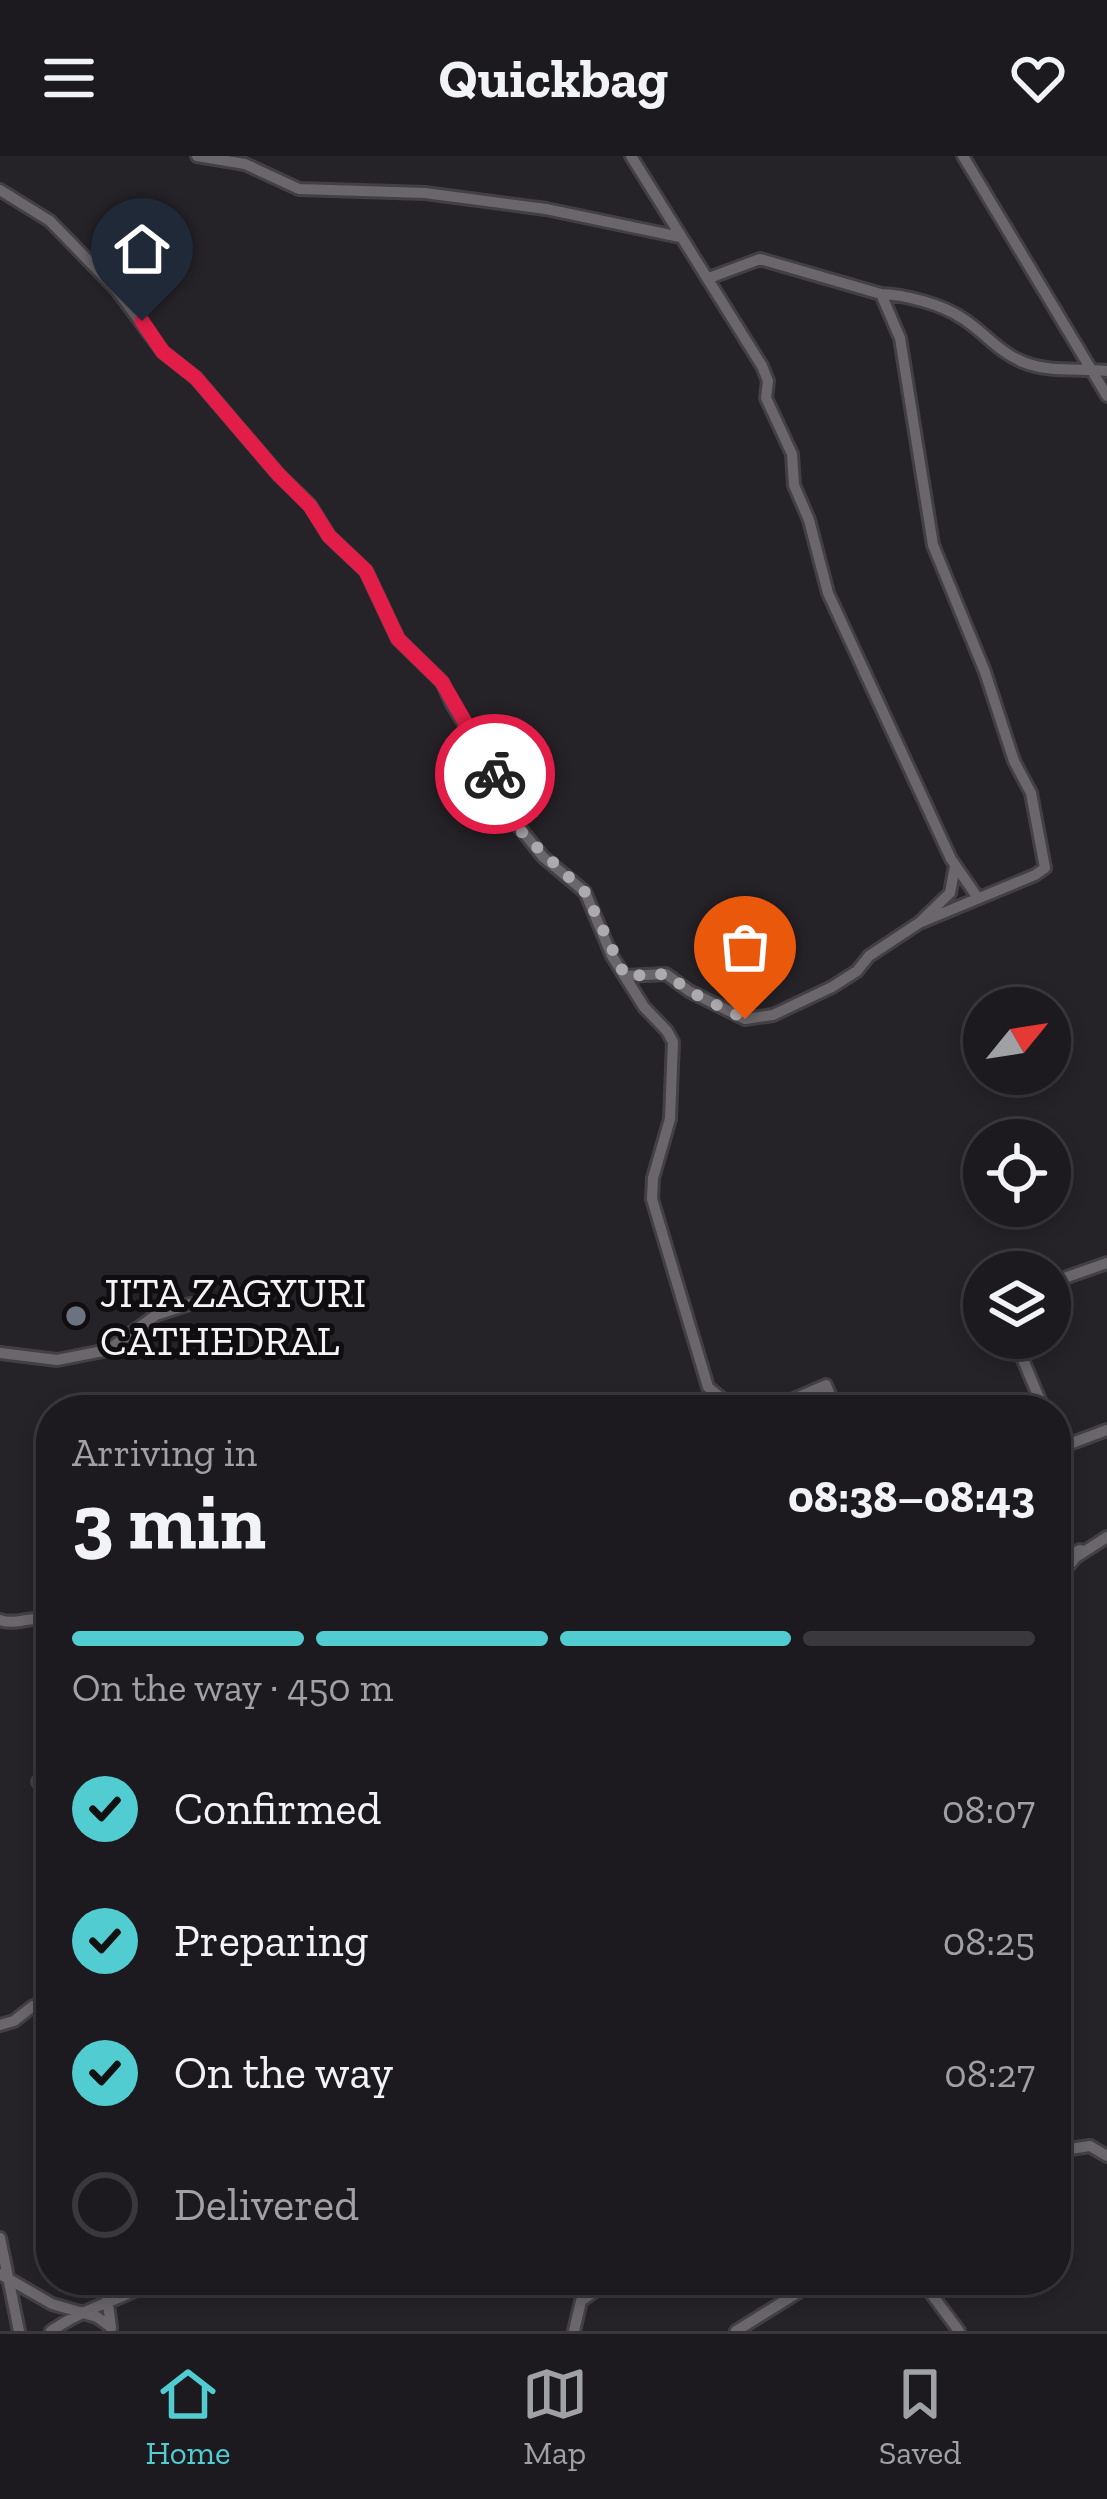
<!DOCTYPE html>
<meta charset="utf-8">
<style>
body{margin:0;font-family:"Zilla Slab",serif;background:#29272b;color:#f1f3f6;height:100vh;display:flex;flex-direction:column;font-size:45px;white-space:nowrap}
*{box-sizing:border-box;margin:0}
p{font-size:39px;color:#a0a1a4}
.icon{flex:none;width:66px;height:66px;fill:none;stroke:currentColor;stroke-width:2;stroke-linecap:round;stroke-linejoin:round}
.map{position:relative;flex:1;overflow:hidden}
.drawer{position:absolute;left:36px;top:1239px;width:1035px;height:900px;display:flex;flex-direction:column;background:#1c1a1e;border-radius:48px;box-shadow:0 6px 18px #0003,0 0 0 3px #3a383c}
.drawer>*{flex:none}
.needle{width:78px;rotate:60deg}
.tools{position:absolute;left:963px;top:831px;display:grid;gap:24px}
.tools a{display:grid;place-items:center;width:108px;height:108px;border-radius:50%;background:#1c1a1e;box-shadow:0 6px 18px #0003,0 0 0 3px #3a383c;font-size:60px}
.pin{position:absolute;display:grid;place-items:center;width:102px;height:102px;color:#fff;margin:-123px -51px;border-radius:50% 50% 50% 0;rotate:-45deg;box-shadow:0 0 12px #0007}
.pin .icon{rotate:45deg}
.courier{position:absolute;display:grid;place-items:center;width:120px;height:120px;margin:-60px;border:9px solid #e11d48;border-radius:50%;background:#fff;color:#222;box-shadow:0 3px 15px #0007}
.headline em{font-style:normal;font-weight:800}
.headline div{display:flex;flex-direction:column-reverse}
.headline{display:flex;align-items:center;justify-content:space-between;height:204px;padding:0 36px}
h1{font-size:78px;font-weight:800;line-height:90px}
.bar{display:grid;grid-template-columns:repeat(4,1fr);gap:18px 12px;align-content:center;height:144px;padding:0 36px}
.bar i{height:15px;border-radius:9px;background:#3a383c}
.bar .selected{background:#51ccd1}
.bar p{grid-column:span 4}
ol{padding:0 36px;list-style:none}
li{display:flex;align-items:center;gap:36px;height:132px}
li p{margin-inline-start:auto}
li .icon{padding:12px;border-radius:50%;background:#51ccd1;color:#111;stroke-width:4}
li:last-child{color:#a0a1a4}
li i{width:66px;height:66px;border:6px solid #3a383c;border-radius:50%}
header{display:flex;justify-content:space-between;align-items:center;height:156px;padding:0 36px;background:#1c1a1e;font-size:54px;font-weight:800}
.dock{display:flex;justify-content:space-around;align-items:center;height:168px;border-top:3px solid #3a383c;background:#1c1a1e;font-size:33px;color:#a0a1a4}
.dock a{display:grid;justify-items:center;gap:6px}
.dock .selected{color:#51ccd1}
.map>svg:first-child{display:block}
</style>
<header><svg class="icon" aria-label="menu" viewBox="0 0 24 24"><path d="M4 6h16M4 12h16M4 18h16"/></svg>Quickbag<svg class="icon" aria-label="heart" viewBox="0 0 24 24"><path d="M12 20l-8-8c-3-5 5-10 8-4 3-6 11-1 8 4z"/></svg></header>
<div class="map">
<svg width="1107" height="2175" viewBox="0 0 1107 2175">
<rect width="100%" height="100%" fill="#262328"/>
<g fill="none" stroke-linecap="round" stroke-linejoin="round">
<defs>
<path id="minor" d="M197,0L245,8L299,33L425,37L546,53L680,81
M631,0L762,210L768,225L766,242L792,298L794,329L809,364L828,437L951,703L978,742
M963,0L1107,240
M0,34L50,65L116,133L163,196L196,222L278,318L310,349L329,380L366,415L398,483L442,526L452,548L493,614L509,658L543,701L585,736L612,800L644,851L667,875L673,886L670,963L653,1022L652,1043L708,1231L732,1251L745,1254
M709,122L760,103L881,138
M919,767L1035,719L1045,712L1031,637L1014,605L985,516L933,389L900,182L881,138C906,139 941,148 962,162C983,175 998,196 1023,206C1050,217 1079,212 1107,215
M625,820L666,818L689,835L745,863L773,859L832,831L857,815L869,800L919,767L950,737L955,710
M1050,1127L1107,1107
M1014,1182L1044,1254
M0,1197L57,1204L108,1194L156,1159L190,1148
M768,1254L826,1229L836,1254
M1056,1293L1107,1274
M1056,1405L1080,1394
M1056,1425L1076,1401L1107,1381
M0,1464C17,1470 30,1459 51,1464
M51,1607L38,1626L51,1643
M0,1869L14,1865L33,1850
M1056,1995L1090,1990L1107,2000
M0,2082L19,2175
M0,2118L52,2148L97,2161L111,2171
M105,2124L111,2172
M158,2124C205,2135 273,2137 320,2124
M921,2124L959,2175
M51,2175C89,2149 119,2146 155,2124
M574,2175L581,2145L611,2124
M736,2175L818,2124"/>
</defs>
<use href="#minor" stroke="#424043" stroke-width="16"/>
<use href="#minor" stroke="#6a666b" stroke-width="10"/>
</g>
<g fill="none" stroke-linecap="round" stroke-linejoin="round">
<path stroke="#adaaae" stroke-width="12" stroke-dasharray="0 21.6" d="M495,618L509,658L524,679L585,736L625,820L667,818L689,835L745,863"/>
<path stroke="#e11d48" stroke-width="15" d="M142,165L163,196L196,222L278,318L310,350L329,380L366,415L398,483L442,526L495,618"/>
</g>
<circle fill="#6b7280" stroke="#0f0d0f" stroke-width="4.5" cx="76" cy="1160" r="12"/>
<g text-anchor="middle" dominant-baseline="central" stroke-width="10" stroke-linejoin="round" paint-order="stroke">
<g font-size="42" fill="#f5f3f6" stroke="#0f0d0f" text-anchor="start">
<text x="100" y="1136">JITA ZAGYURI<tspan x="100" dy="48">CATHEDRAL</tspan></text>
</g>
</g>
</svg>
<div class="tools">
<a><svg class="needle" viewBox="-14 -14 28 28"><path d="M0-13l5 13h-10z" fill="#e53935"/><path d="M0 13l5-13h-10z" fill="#a0a1a4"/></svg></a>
<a><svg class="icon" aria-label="locate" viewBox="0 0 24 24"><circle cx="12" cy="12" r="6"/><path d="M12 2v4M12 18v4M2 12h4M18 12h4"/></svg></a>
<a><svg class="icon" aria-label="layers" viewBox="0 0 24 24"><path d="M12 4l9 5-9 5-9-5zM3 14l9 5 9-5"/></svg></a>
</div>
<div class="pin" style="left:745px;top:863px;background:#ea580c"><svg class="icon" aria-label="bag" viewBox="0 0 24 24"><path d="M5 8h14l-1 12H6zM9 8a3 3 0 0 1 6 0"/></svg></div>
<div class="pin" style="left:142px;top:165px;background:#1f2937"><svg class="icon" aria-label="home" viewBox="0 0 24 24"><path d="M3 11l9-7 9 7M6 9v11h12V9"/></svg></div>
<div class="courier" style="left:495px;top:618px"><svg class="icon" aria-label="bike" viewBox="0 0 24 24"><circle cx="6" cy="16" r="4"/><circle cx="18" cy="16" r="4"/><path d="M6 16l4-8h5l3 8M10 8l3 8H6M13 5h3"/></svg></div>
<section class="drawer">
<div class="headline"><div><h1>3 min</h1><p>Arriving in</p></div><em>08:38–08:43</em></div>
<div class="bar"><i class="selected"></i><i class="selected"></i><i class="selected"></i><i></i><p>On the way · 450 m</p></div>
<ol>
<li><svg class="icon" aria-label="check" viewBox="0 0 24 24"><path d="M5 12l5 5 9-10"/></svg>Confirmed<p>08:07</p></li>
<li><svg class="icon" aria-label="check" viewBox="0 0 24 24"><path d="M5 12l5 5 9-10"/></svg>Preparing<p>08:25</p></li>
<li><svg class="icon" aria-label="check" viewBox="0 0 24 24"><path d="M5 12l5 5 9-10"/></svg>On the way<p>08:27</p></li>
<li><i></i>Delivered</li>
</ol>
</section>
</div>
<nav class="dock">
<a class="selected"><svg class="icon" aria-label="home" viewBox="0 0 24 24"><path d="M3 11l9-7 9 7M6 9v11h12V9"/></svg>Home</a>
<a><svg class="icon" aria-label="map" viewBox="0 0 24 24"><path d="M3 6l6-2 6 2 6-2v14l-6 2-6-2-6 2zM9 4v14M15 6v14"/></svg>Map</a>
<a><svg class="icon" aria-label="saved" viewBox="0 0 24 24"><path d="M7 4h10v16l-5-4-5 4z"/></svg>Saved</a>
</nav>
